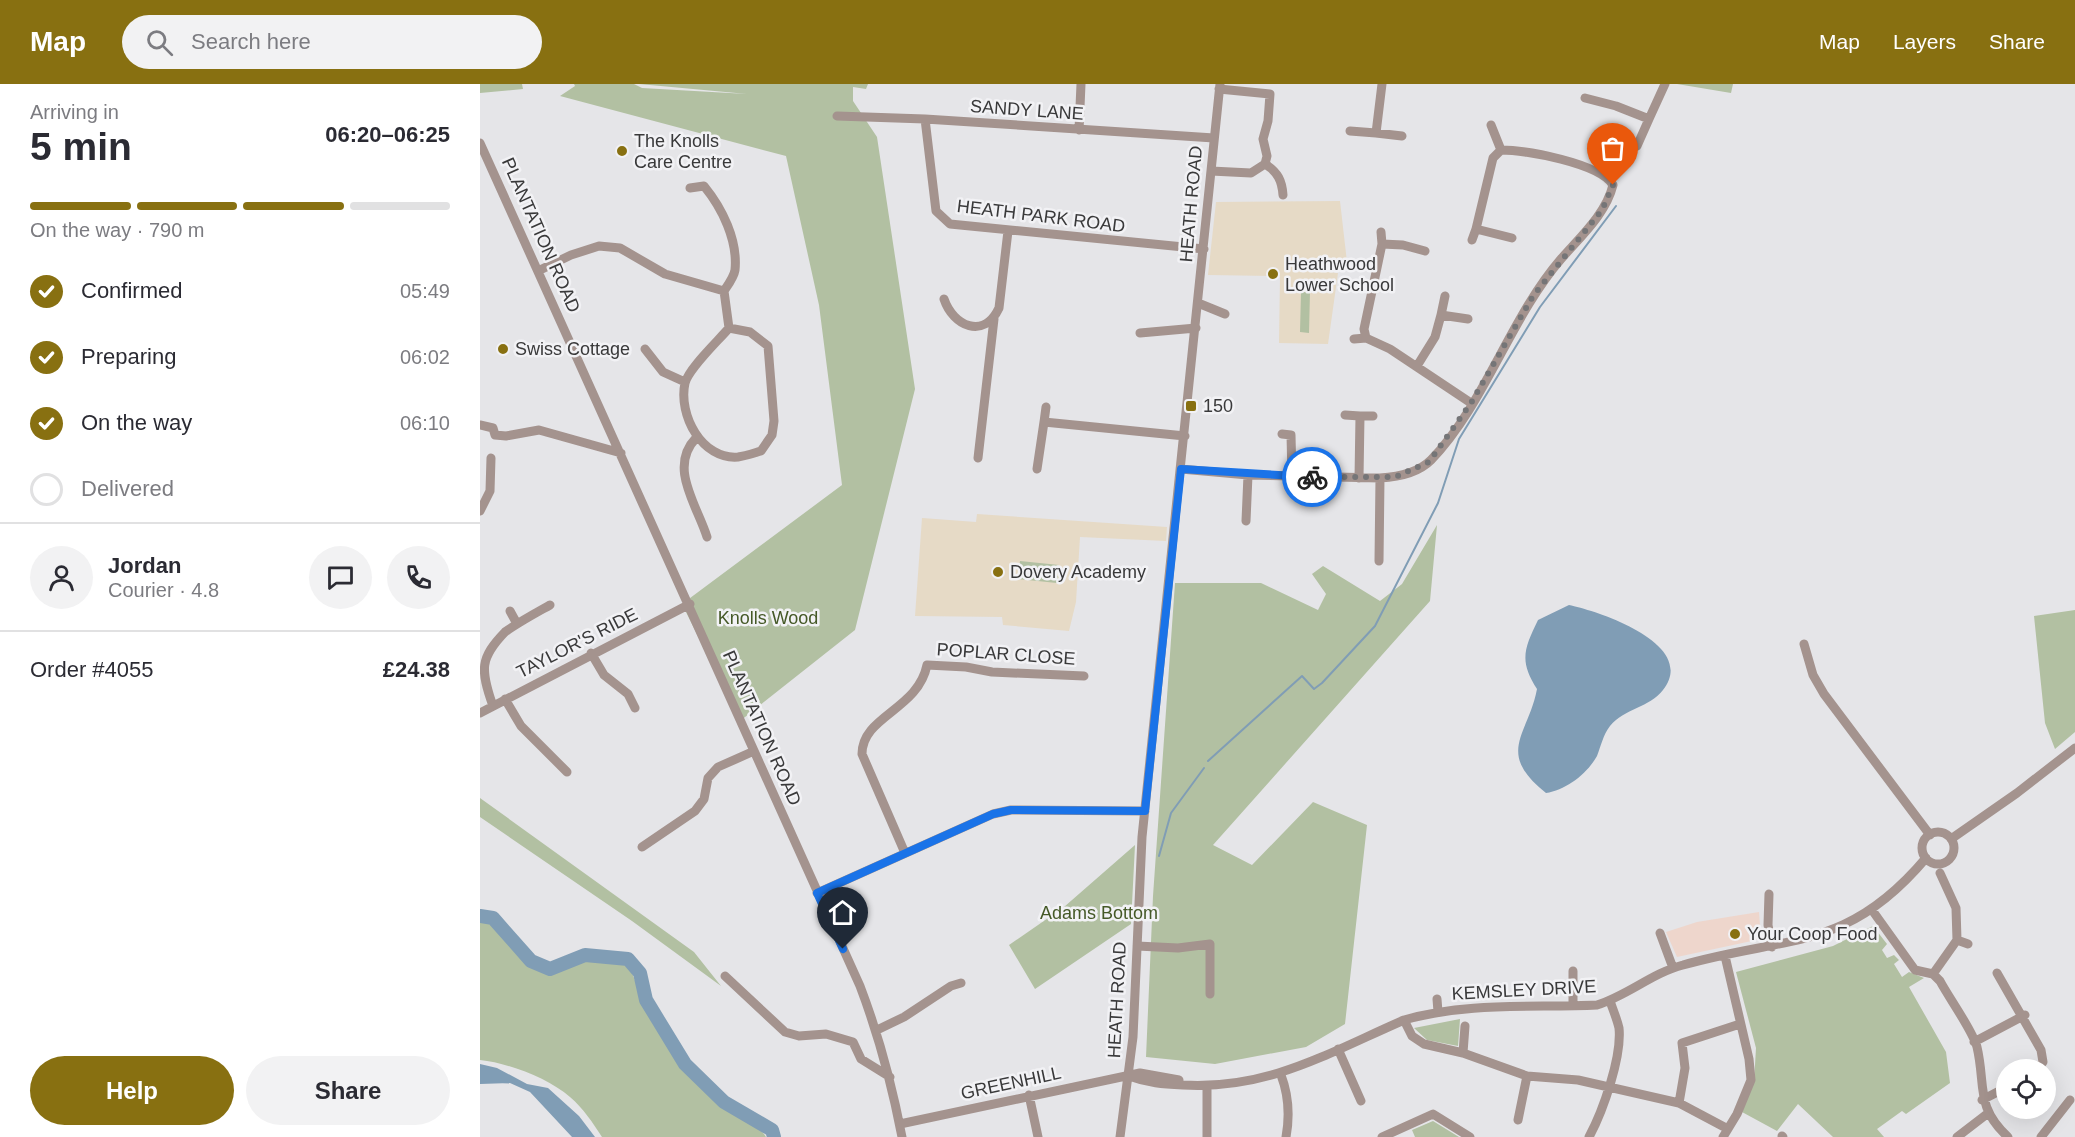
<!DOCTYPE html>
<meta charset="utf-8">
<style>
body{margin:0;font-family:Helvetica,sans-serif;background:#f2f2f3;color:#2b2b33;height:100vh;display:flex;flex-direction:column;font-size:22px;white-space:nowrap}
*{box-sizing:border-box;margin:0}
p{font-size:20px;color:#7c7c81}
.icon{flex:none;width:33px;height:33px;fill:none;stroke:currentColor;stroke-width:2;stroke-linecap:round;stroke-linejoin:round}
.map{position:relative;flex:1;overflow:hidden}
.details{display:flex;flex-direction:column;background:#fff;width:480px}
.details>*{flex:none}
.buttons{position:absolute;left:1516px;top:975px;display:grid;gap:12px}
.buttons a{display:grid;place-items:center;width:60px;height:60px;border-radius:50%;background:#fff;box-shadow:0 6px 24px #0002;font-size:30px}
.pin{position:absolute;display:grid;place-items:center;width:51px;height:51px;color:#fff;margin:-62px -26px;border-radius:50% 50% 50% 0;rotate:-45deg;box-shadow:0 0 6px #0007}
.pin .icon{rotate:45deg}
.courier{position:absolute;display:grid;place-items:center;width:60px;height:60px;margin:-30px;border:4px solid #1a73e8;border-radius:50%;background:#fff;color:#222;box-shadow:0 2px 8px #0007}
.headline em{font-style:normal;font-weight:800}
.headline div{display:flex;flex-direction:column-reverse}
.headline{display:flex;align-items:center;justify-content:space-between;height:102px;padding:0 30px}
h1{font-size:39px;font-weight:800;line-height:45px}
.bar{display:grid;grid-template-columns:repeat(4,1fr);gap:9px 6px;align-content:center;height:72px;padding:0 30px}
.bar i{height:8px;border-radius:4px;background:#e1e1e2}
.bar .on{background:#887011}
.bar p{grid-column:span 4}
.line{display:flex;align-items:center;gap:15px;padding:0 30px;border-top:2px solid #e1e1e2}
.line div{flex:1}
.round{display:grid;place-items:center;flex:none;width:63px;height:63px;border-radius:32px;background:#f2f2f3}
ol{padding:0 30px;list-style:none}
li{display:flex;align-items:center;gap:18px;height:66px}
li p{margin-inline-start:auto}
li .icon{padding:6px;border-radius:50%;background:#887011;color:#fff;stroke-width:4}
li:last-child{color:#7c7c81}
li i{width:33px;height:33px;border:3px solid #e1e1e2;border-radius:50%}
.primary-button{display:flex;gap:12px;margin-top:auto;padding:12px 30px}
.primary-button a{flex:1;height:69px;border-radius:36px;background:#887011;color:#fff;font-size:24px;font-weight:800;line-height:69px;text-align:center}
.primary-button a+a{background:#f2f2f3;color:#2b2b33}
header{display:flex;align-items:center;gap:36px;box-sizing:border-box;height:84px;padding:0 30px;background:#887011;color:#fff}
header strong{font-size:28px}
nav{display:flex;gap:33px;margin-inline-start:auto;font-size:21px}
.search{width:420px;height:54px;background:#f2f2f3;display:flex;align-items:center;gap:15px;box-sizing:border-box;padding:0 21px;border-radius:33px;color:#7c7c81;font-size:22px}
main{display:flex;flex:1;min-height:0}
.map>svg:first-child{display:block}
</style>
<header>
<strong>Map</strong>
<div class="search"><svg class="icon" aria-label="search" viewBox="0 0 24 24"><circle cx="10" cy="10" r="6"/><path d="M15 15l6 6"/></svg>Search here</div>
<nav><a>Map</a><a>Layers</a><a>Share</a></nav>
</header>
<main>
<section class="details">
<div class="headline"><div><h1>5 min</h1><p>Arriving in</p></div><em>06:20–06:25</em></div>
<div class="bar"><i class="on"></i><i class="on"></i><i class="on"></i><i></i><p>On the way · 790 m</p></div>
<ol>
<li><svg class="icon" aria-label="check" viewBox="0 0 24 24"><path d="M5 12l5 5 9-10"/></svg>Confirmed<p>05:49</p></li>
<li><svg class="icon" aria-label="check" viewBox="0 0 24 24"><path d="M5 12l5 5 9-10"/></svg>Preparing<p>06:02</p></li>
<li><svg class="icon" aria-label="check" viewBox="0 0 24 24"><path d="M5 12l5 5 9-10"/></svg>On the way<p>06:10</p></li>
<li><i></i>Delivered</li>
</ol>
<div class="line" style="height:108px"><a class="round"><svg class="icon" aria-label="person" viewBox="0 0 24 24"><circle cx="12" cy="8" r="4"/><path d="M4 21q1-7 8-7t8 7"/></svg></a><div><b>Jordan</b><p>Courier · 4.8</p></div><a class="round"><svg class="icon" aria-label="chat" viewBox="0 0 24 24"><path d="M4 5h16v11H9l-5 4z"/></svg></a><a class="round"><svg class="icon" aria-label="phone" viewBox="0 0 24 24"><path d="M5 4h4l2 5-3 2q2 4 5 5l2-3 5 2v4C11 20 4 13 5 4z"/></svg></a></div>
<div class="line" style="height:78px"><div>Order #4055</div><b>£24.38</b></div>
<div class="primary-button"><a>Help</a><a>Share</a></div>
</section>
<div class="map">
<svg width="1595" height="1053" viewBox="0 0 1595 1053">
<rect width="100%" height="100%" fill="#e5e5e8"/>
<path fill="#eed6cc" d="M1279,828L1281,855L1197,873L1186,848L1217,838Z"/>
<path fill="#e6dac6" d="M860,117L867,178L847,179L848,188L858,189L848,260L799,259L800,192L728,191L736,118Z
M497,430L687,443L686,457L600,453L596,518L589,547L523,541L522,533L435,532L442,434L496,438Z"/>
<path fill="#b2c0a2" d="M0,0H42L43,5L0,9Z
M94,0H154L162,4L267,10L159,0H388L386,5L373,3V17L397,53L435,305L375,546L260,637L202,520L362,401L339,221L306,72L80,12L95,2Z
M1197,0H1253L1251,9Z
M821,208H830L829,249L820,248Z
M957,441L950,517L733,761L772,781L833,718L887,741L865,940L826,963L735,980L666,973L673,812L695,499H781L838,526L846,510L832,490L843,482L900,517L922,500Z
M540,477L579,481L578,488L539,484Z
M539,488L578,492L577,499L538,495Z
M1595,526V648L1575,665L1565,639L1554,532Z
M0,714L214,868L241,902L152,837L0,733Z
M655,761L651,840L555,905L529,861L584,823Z
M0,834L10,836L50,879L70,888L105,874L148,878C169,936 192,981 241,1020C254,1030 278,1039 286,1053H122C113,1039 103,1024 90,1013C68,994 28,979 0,976Z
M1393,842L1407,860L1402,866L1407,874L1414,871L1419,876L1414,880L1422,893L1429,888L1444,894L1429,903L1466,968L1470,999L1426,1030L1422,1027L1397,1045L1404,1053H1353L1318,1020L1297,1047L1262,1028L1274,998L1276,964L1256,888L1353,862Z
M980,935L978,962L947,956L934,944Z
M953,1037L979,1053H935L932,1046Z"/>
<path fill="#809db5" d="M1089,521C1118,527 1219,560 1183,606C1170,623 1144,625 1130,642C1123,651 1121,662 1117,672C1107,690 1086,706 1066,709C1015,668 1048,652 1057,605C1039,577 1044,565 1058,536Z
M0,980L17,984L47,1000L68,1004L99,1032L115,1053H92L50,1008L30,999L0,1000Z"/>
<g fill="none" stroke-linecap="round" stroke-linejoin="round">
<path stroke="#809db5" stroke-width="2" d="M728,677L822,592L834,605L842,599L895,542L958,419L979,355L1060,223L1136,122
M679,772L691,729L724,684"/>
<path stroke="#809db5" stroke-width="14" d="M0,832L13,834L51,877L70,885L105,871L148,875L160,889L166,916L205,980L244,1018L292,1046L294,1053"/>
<path stroke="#a4938e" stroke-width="9" d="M902,0L896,49L922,52
M1105,14L1136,22L1169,35L1185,0
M357,32L445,35L734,54
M445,35L456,127L470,140L724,165
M1011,41L1021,66
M599,46L601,0
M870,47L896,49
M0,59L380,902C399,952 412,1001 422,1053
M1157,62L1169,35
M785,80C798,88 802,97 803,111
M731,87L771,89L785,80L787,72L783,55L788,37L790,10L739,5
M210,104L224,102C242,124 258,156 255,186C254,193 248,201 244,207
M901,148L902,160
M992,156L996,145
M945,167L923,161L902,160L884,245L886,254L910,265L991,319
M60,186L91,171L119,162L140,164L185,190L244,207L249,244L270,248L288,262L294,337L292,351L281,367C274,369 265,372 258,373C222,376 198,331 205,299C209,284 238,257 249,244
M464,215C473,242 504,256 519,224L528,147
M718,219L745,230
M961,231L965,212
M660,249L716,244
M874,255L886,254
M165,265L183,288L205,298
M937,282L955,253L961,231L988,235
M865,331L880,332L879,394
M880,332H893
M564,338L566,323
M0,341L13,344L15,351L26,352L59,346L141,369
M802,350L811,351L812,393
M216,354C188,383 217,421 227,453
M498,374L514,235
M557,385L564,338L705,352
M701,385L768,391L900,394C918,393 938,389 951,376C1005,320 1030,234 1081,175C1100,153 1126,130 1133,101C1119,79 1046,66 1021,66L1013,74L996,145L1032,154
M0,427L10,407L11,374
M766,437L768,391
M899,477L900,394
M30,527L36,538
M1324,560L1333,591L1344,610L1450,751
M111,569L124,591L148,610L155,624
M25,615L41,642L87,688
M13,622C0,585 0,574 25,548C39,538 54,530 70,521
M0,629L210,520
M1442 764a16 16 0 1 1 32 0a16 16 0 1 1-32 0Z
M1471,755L1537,709L1595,664
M162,763L215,727L224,715L228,694L238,683L274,667
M425,769L382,670C382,632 438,626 447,581L486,583L512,588L604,592
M1460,789L1476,824L1477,856
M337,809L513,730L531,726L665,727
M1289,810L1288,841L1292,863
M1392,826L1435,886L1453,890L1460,897C1469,914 1493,947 1497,963C1506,1001 1495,1023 1528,1053
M1180,849L1193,884
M657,862L698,864L730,860V910
M1517,889L1561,966L1563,978L1556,986
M1453,890L1477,856L1488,860
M245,892L305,948L319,952L346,950L373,958L381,975L410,993
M957,915L958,928
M1093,922V887
M924,936L932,952L944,960L983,969L1047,992L1098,996L1199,1019L1248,1045
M397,946L424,933L471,902L481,899
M1494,958L1545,931
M858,965L881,1017
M983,969L985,942
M801,991C809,1012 810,1031 806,1053
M649,992C668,999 683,1000 703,1001C788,1006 848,969 924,936C988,918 1051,924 1117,921C1147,912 1172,889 1203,881C1308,851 1367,868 1446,774
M727,1002V1053
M549,1011L558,1053
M1502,1016L1527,1003
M1199,1019L1205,984L1202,959L1260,940
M1038,1036L1047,992
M420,1040L660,989L699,996
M1302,1052L1303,1053
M640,1053L653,953L662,753L740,0
M902,1053L953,1030L990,1053
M1109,1053C1123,1027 1142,973 1139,944C1137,935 1133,926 1130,917
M1243,1053L1257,1030L1271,996L1269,975L1245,872
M1477,1053L1507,1030
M1561,1053L1590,1016"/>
</g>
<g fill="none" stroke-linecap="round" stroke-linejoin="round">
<path stroke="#757577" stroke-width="6" stroke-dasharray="0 10.8" d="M832,393H915L949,378L991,319L1053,212L1122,126L1133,101"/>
<path stroke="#1a73e8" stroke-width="8" d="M363,865L337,809L513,730L531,726L665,727L701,385L832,393"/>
</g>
<g fill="#887011" stroke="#f2f2f5" stroke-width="2">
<circle cx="142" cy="67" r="6"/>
<circle cx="793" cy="190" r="6"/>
<circle cx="23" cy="265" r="6"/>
<rect x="705" y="316" width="12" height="12" rx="3"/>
<circle cx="518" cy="488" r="6"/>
<circle cx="1255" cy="850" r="6"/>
</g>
<g text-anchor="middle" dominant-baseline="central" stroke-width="5" stroke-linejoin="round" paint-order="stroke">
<g font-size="18" fill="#39393a" stroke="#f2f2f5">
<text transform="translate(547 26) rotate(4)">SANDY LANE</text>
<text transform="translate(711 120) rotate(-85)">HEATH ROAD</text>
<text transform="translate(561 132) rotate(7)">HEATH PARK ROAD</text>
<text transform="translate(61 151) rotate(66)">PLANTATION ROAD</text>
<text transform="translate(97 559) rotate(-27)">TAYLOR'S RIDE</text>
<text transform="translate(526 570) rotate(4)">POPLAR CLOSE</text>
<text transform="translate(282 644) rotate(66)">PLANTATION ROAD</text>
<text transform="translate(1044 906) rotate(-3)">KEMSLEY DRIVE</text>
<text transform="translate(637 916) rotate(-87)">HEATH ROAD</text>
<text transform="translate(531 999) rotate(-12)">GREENHILL</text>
</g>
<g font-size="18" fill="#39393a" stroke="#f2f2f5" text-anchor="start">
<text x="154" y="57">The Knolls<tspan x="154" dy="21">Care Centre</tspan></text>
<text x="805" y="180">Heathwood<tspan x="805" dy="21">Lower School</tspan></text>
<text x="35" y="265">Swiss Cottage</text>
<text x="723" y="322">150</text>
<text x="530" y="488">Dovery Academy</text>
<text x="1267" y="850">Your Coop Food</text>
</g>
<g font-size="18" fill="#455927" stroke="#f2f2f5">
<text x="288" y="534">Knolls Wood</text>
<text x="619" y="829">Adams Bottom</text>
</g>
</g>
</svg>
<div class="buttons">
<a><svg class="icon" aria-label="locate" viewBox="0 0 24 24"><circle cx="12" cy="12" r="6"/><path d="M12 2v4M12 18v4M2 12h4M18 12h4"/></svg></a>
</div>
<div class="pin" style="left:1133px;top:101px;background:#ea580c"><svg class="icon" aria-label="bag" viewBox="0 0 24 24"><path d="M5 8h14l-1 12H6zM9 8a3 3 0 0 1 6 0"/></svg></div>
<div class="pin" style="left:363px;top:865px;background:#1f2937"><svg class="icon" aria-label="home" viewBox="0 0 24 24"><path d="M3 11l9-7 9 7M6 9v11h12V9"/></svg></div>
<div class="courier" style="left:832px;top:393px"><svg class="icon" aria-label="bike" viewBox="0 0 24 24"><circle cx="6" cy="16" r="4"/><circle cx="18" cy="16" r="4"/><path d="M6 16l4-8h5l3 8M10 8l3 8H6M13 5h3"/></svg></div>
</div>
</main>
